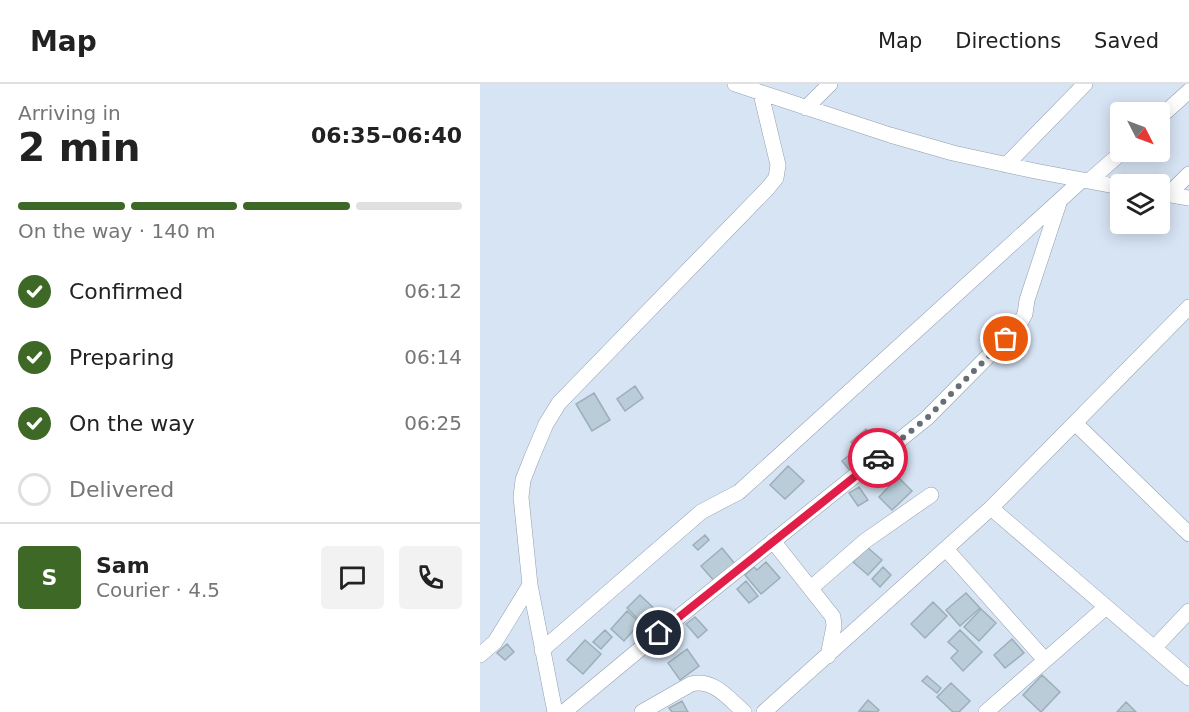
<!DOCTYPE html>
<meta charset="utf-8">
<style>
body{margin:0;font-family:"DejaVu Sans",sans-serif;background:#f2f2f2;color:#222;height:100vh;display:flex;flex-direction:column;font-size:22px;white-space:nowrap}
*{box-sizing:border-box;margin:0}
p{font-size:20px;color:#767676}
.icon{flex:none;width:33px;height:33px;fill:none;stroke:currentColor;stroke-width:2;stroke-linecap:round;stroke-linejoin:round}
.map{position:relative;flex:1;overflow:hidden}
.details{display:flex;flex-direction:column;background:#fff;width:480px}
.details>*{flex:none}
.needle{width:39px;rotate:132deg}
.tools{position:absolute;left:630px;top:18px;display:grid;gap:12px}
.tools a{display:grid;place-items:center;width:60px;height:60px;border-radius:6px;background:#fff;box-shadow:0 3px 15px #0003;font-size:30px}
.pin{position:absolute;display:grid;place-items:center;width:51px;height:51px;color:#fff;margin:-26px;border:3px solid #fff;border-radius:50%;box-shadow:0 2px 6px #0007}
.courier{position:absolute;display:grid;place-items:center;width:60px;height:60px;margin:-30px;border:4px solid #e11d48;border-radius:50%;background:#fff;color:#222;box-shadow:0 2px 8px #0007}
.overview em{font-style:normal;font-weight:700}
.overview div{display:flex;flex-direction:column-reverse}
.overview{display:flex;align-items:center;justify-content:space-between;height:102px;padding:0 18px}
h1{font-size:39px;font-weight:700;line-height:45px}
.bar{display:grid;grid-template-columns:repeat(4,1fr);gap:9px 6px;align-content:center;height:72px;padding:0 18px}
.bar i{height:8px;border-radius:4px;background:#e0e0e0}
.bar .on{background:#3e6825}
.bar p{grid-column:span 4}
.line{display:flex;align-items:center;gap:15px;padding:0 18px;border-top:2px solid #e0e0e0}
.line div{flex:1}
.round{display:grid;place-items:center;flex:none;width:63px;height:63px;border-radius:6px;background:#f2f2f2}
ol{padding:0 18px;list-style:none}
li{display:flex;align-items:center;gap:18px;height:66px}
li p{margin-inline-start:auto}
li .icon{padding:6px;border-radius:50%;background:#3e6825;color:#fff;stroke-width:4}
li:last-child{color:#767676}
li i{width:33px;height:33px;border:3px solid #e0e0e0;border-radius:50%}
header{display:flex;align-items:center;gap:36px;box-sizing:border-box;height:84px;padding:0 30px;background:#fff;border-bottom:2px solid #e0e0e0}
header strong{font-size:28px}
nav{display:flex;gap:33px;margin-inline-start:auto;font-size:21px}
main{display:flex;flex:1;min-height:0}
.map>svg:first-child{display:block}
</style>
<header>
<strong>Map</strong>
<nav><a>Map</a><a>Directions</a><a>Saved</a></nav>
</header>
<main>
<section class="details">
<div class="overview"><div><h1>2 min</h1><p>Arriving in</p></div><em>06:35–06:40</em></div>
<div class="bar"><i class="on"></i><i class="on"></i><i class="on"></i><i></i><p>On the way · 140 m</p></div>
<ol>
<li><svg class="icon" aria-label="check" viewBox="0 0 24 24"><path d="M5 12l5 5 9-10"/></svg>Confirmed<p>06:12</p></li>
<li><svg class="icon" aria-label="check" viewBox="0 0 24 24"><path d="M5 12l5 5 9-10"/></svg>Preparing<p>06:14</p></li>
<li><svg class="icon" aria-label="check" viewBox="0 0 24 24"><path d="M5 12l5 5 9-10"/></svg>On the way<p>06:25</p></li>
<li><i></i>Delivered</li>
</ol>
<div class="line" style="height:108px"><b class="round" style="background:#3e6825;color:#fff">S</b><div><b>Sam</b><p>Courier · 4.5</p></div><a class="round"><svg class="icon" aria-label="chat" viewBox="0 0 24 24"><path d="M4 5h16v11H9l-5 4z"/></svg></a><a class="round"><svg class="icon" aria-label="phone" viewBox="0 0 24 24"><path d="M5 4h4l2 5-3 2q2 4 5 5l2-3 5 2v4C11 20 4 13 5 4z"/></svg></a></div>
</section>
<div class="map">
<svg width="709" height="628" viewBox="0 0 709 628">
<rect width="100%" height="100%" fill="#d7e4f4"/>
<path fill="#b9ccd7" stroke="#9cafb9" stroke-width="1.5" d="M155,302L163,314L145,327L137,315Z
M114,309L130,336L112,347L96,320Z
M386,345L400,361L385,374L371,358Z
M373,368L383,380L372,389L362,377Z
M308,382L324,397L305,415L290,401Z
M418,393L432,407L412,426L399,413Z
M379,403L388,416L378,422L369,409Z
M225,451L229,456L218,466L213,461Z
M387,463L402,476L388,491L373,478Z
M242,464L255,480L235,498L221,482Z
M286,478L300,494L281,510L265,491L274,483L277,486Z
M403,483L411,491L400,503L392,495Z
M266,497L278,512L269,519L257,505Z
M486,509L500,524L480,542L466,526Z
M160,511L181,531L168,545L147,524Z
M453,518L467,532L445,554L431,540Z
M501,525L516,539L499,557L484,543Z
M147,527L160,539L144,557L131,545Z
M215,533L227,546L218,554L206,540Z
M125,546L132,553L121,565L113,558Z
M480,546L502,568L483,587L471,574L478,567L468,558Z
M532,555L544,569L525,584L514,571Z
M105,556L121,570L103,590L87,576Z
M27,560L34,568L25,576L17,569Z
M207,565L219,582L200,596L188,579Z
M562,591L580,608L561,628L543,611Z
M447,592L461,604L457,609L442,597Z
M471,599L490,617L479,628H473L457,613Z
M388,616L399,626L397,628L379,627Z
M202,617L208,628H192L189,624Z
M646,618L656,628H637Z"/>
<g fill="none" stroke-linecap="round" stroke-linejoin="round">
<defs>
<path id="minor" d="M255,0L410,51L473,69L555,87L640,103
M326,24L350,0
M680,33L709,7
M526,81L605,0
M609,97L642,68
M680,109L709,114
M688,111L709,90
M596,340L709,450
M511,424L709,594
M293,457L353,533L354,542L348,572
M466,465L565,576
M331,504L385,457L451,411
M674,564L709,527
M62,566L221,428L259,408L602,96
M0,571L15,558L50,501
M75,628L50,501L41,413L43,396L52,373L66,340L79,319L287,105L296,94L298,81L281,10
M84,628L195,536L447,334L539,241L545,230L547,216L580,116
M162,628L211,600C233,594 249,615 264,628
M284,628L511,424L709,223
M506,628L626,523"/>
</defs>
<use href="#minor" stroke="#919dac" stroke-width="16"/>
<use href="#minor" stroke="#fff" stroke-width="15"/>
</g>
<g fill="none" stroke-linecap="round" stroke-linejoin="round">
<path stroke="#666e77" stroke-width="6" stroke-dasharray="0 10.8" d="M398,374L447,334L526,255"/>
<path stroke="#e11d48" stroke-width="8" d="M179,549L398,374"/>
</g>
</svg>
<div class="tools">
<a><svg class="needle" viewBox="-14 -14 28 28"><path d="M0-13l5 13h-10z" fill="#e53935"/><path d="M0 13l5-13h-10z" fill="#767676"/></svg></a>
<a><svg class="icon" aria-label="layers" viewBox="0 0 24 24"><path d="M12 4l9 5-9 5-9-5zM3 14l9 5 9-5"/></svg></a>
</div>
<div class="pin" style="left:526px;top:255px;background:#ea580c"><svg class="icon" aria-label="bag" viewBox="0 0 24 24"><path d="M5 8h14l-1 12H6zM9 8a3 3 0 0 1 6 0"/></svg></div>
<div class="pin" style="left:179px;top:549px;background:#1f2937"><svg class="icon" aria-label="home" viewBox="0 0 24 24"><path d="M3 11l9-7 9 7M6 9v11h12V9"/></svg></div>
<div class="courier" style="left:398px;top:374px"><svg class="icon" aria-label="car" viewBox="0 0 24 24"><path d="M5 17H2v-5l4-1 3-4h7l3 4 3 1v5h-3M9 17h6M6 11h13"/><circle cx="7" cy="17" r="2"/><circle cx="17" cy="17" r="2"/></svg></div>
</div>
</main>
